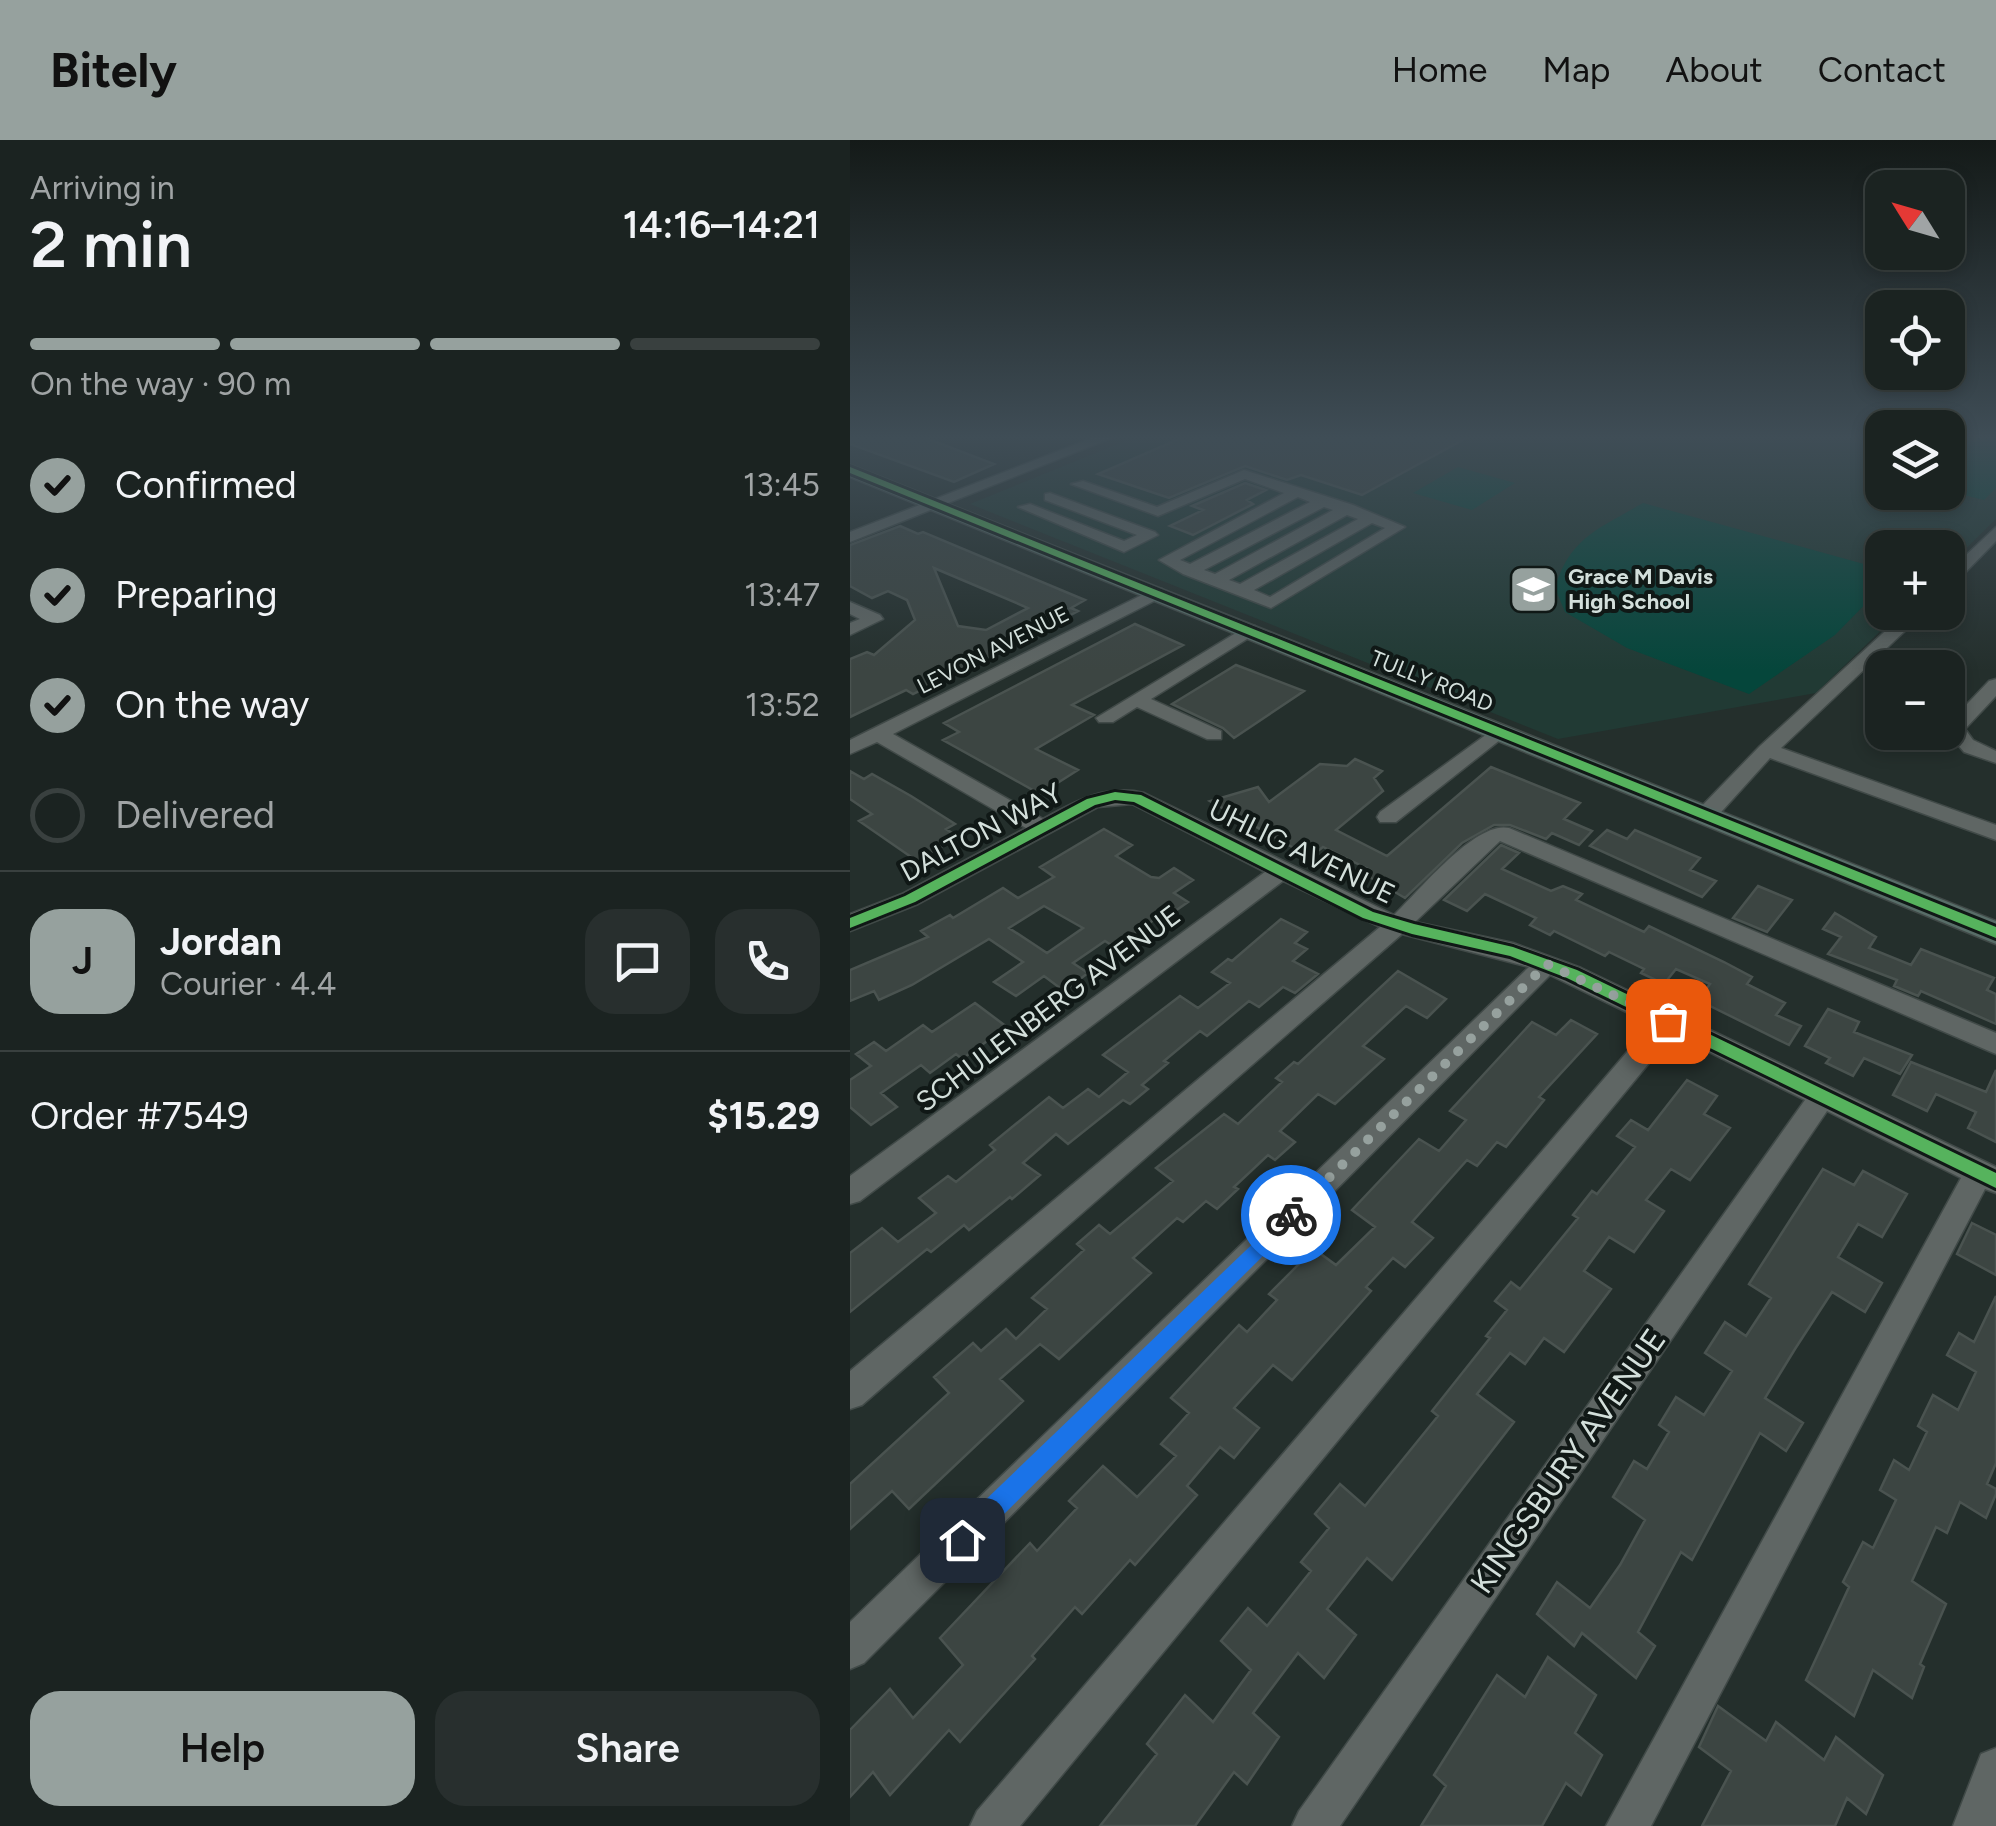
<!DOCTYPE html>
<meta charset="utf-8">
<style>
body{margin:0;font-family:Figtree,sans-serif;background:#282f2e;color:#f1f3f6;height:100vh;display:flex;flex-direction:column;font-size:38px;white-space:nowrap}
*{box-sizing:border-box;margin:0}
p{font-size:32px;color:#a0a4a5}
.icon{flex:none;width:55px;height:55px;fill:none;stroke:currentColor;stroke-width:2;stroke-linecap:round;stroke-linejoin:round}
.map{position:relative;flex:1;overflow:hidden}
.panel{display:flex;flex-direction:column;background:#1b2321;width:850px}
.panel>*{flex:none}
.needle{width:65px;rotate:307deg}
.fabs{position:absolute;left:1015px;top:30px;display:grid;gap:20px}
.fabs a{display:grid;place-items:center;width:100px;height:100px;border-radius:20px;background:#1b2321;box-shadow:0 5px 15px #0003,0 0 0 2px #39403f;font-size:50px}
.pin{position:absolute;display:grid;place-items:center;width:85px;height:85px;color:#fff;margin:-42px;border-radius:20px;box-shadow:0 5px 15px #0006}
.courier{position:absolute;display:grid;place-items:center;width:100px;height:100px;margin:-50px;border:8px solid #1a73e8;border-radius:50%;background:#fff;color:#222;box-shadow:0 2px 12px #0007}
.headline em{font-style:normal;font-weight:600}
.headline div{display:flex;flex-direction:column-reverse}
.headline{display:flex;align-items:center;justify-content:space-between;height:170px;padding:0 30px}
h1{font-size:65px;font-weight:600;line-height:75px}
.bar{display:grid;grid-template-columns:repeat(4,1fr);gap:15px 10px;align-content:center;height:120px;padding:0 30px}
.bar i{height:12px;border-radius:8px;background:#39403f}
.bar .selected{background:#96a19e}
.bar p{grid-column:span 4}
.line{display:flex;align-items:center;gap:25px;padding:0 30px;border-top:2px solid #39403f}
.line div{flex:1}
.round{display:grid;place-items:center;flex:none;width:105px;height:105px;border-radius:30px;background:#282f2e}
ol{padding:0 30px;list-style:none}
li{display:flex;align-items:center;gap:30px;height:110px}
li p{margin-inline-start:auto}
li .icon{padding:10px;border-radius:50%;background:#96a19e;color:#111;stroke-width:4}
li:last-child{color:#a0a4a5}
li i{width:55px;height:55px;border:5px solid #39403f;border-radius:50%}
.button{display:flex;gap:20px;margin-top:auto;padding:20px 30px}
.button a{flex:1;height:115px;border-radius:30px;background:#96a19e;color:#111;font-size:40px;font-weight:600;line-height:115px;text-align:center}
.button a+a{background:#282f2e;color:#f1f3f6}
header{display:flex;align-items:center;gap:60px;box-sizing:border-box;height:140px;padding:0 50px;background:#96a19e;color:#111}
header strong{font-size:48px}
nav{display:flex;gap:55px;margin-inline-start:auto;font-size:35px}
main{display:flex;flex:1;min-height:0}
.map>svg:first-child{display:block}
</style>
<header>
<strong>Bitely</strong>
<nav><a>Home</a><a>Map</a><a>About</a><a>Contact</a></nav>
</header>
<main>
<section class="panel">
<div class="headline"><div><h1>2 min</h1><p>Arriving in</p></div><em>14:16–14:21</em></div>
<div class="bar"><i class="selected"></i><i class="selected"></i><i class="selected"></i><i></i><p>On the way · 90 m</p></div>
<ol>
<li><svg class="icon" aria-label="check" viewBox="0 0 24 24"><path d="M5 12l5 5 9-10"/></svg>Confirmed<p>13:45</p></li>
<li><svg class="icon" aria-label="check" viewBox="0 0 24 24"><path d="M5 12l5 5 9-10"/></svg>Preparing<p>13:47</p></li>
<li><svg class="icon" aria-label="check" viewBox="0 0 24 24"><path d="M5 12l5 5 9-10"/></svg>On the way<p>13:52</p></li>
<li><i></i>Delivered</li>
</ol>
<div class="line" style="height:180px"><b class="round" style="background:#96a19e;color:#111">J</b><div><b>Jordan</b><p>Courier · 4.4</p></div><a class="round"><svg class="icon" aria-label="chat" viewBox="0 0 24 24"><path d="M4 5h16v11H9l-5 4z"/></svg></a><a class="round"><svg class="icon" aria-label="phone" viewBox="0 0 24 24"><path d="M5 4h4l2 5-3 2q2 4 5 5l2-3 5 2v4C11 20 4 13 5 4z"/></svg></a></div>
<div class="line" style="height:130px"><div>Order #7549</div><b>$15.29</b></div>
<div class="button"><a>Help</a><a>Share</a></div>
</section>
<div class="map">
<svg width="1146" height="1686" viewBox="0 0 1146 1686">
<rect width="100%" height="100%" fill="#242f2c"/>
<path fill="#213a34" d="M290,295H1032V352H1098V295H1146V379L1098,426V408H1032V472L1049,473L966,553L708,599L120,364Z"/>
<path fill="#05463b" d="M1098,295H1146V348L1134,360L1098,351Z
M608,327L665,343L622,370L563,353Z
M793,363L1021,426L1032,440V447L985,495L899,554L777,508L715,472L705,448C720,397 749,389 793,363Z"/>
<path fill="#3c4542" stroke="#4a5350" stroke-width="2.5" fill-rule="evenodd" d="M0,295H68L144,324L104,342L0,304Z
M338,295H622L512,355L451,335L437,340L395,326L319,358L248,334Z
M395,343L416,350L397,360L403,364L343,395L320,386L353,370L342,366Z
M50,386L68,394L73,392L235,460L221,468L228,471L167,503L63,554L56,550L0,577V519L17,512L24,515L65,480L57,460L38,451L22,458L0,446V405ZM84,428L136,450L178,468L136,490L108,486Z
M285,484L333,505L222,565L244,575L186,609L228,630L190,654L93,600L109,592L94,583Z
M386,525L454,551L384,598L373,588L322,564Z
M505,619L532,631L524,638L533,651L486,690L537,716L641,627L730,663L714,679L742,691L729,705L702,693L696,699L660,685H644L612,703L555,758L516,735L520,730L473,707L460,717L360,661L408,647L419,662L470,624L497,626Z
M0,631L14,639L22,634L61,656L105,684L96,689L108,697L67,721L9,681L22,674L0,659Z
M254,689L282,705L266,716L301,737L309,738L324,728L343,740L324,753L338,762L318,776L313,773L266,808L255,801L223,823L238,833L214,851L194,836L166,856L144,842L173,822L139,799L62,845L29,860L24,851L0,861V830L78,797L71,791L100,775L103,778L153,748L168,758L204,737L190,727ZM194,766L233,788L197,813L159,788Z
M757,690L777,699L785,690L850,718L840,730L866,741L852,757L740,706Z
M651,705L669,713L652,729L701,751L713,746L732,754L726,760L794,792L799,786L874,822L902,837L897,844L935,863L926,875L951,886L939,905L848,860L860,844L826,829L814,844L791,833L794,829L759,812L755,816L704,791L700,795L680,785L686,778L635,754L617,771L594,760Z
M908,746L942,760L917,792L883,778Z
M985,773L1026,797L1019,808L1061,825L1071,809L1144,838L1137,850L1146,854V884L1071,851L1068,856L1044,846L1047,840L978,814L991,797L973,789Z
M431,779L457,792L445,803L457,809L443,821L468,834L445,853L433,847L409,867L399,861L357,896L350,891L314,921L318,923L292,945L298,949L280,964L273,960L218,1004L206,994L173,1023L190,1035L162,1059L160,1057L119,1090L114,1085L81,1112L77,1109L0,1172V1113L32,1088L48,1102L86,1073L69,1058L98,1036L106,1042L145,1010L140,1005L199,957L213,968L238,949L249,957L278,932L253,915L330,856L348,868L380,843L362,832L378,819L382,821Z
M548,831L596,859L577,878L556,866L513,906L534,919L485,964L468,954L430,991L445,1002L425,1020L418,1015L384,1047L388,1049L367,1069L356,1061L333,1082L327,1078L283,1118L301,1133L209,1219L190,1204L150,1239L173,1261L59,1369L42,1351L0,1389V1344L99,1253L84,1237L123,1203L131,1211L156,1189L166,1199L197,1169L182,1158L234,1110L227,1104L249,1085L260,1094L323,1041L306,1028L374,974L388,984L432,942L426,938L444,922L448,924Z
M125,863L157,887L112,919L106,914L80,933L71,925L31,953L47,967L21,985L0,967V940L21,926L6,914L24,902L36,911L73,885L82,892Z
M978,869L1009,882L1004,892L1062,915L1050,934L1014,918L1003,936L976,923L980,918L955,906Z
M721,880L747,894L689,957L694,960L656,1007L647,1002L627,1026L617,1020L562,1082L583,1098L555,1127L543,1118L516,1147L521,1151L442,1240L423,1225L384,1268L409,1288L384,1318L370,1307L337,1346L347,1355L285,1425L280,1420L232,1474L225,1467L182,1516L185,1519L110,1602L99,1590L40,1655L23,1632L0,1657V1590L40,1549L63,1578L113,1525L90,1498L180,1403L187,1411L227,1368L219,1361L253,1326L287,1357L326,1316L311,1304L339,1273L321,1258L389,1185L397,1192L427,1160L419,1154L464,1109L486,1125L525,1087L502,1070L569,999L589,1011L616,980L600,971L682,882L706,895Z
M1061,922L1136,952L1146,930V1002L1118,988L1126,972L1086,954L1077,971L1043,955Z
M837,940L867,956L854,974L880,988L840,1040L821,1029L796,1060L814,1071L784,1112L759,1097L734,1131L761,1149L714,1212L694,1198L675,1224L660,1213L627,1254L664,1282L542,1440L517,1418L477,1469L506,1495L474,1538L448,1513L403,1573L429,1597L397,1644L384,1632L345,1686H250L307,1614L297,1604L335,1555L363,1582L401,1530L371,1501L398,1468L417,1486L461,1431L451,1422L479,1388L465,1374L490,1344L515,1366L588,1276L582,1271L640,1198L636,1196L657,1170L645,1161L661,1142L670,1149L728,1078L723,1075L742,1051L747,1054L785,1007L767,996L781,980L798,990Z
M973,1029L1004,1045L1013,1031L1057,1054L1032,1097L1008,1084L988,1117L1032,1143L1015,1172L982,1152L945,1209L915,1258L953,1283L936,1311L910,1293L842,1420L831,1412L788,1492L805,1506L786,1538L732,1493L724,1506L687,1474L707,1442L740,1468L770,1425L795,1380L763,1357L784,1321L797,1329L819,1292L809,1285L826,1257L854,1275L882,1231L855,1213L875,1182L896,1196L921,1158L899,1144Z
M1122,1083L1146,1095V1135L1107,1114Z
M1146,1156V1323L1137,1344L1146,1349V1354L1136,1378L1110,1362L1097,1393L1086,1387L1062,1441L1096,1464L1070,1524L1074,1527L1062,1558L1023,1530L1004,1576L956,1540L999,1447L993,1442L1013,1402L1023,1408L1046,1360L1030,1350L1044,1320L1059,1330L1077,1292L1068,1286L1083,1255L1108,1270L1126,1232L1097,1215L1109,1193L1124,1202Z
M698,1517L746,1555L725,1593L752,1615L731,1655L716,1643L692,1686H571L596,1646L584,1635L647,1535L675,1557Z
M868,1566L916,1601L926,1582L974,1620L986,1597L1033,1635L1016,1674L997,1658L985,1686H852L881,1631L849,1607Z"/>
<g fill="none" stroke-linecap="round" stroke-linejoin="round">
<defs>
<path id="minor" d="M250,295H269L0,402V392Z
M394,330L503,365L555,387L421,468L333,434L309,420L434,353L395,339L308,376L221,344L233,341L307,367ZM448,357L460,362L340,424L330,420ZM474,367L483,370L365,434L354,430ZM497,375L508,379L390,444L379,440ZM522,383L535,388L420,457L404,450Z
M200,353L305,392L308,395L274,412L168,367L180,364L274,401L287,395L195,360V354Z
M1146,387V401L1104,444L1098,446V432Z
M306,448L312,449V457L43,594L193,679C226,661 256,644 294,653L544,775C568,752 626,680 659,688L1146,893V914L650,701L565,782L663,803L731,828L1146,1027V1053L1135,1049L801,1686H756L1111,1038L977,971L490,1686H442L449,1671L955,960L823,894L170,1686H120L127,1671L801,884L700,835L14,1523L0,1529V1482L679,827L552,794L12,1265L0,1269V1231L530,787L433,741L10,1061L0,1064V1036L415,732L282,664L248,667L68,764L0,791V774L52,754L176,688L27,602L0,614V600Z
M0,462L30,475L33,479L0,495V483L10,479L0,474Z
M1056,472H1075L931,608L1146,685V700L920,618L863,681H847L844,676L847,671L910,606Z
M399,485L405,486V494L301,559L371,591V599H357L287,567L263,582H249L246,578Z
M1146,539V556L1115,589L1123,600L1146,611V623L1114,612L1097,592L1098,584L1139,541Z
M648,586L658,592L655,596L546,682H530L527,677L530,672Z
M1146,1608V1686H1103L1131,1614Z"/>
<path id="major" d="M0,325L1146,781V804L0,337Z"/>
</defs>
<use href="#minor" stroke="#414a48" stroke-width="3"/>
<use href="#major" stroke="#414a48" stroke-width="3"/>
<use href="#minor" fill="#5f6664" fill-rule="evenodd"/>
<use href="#major" fill="#586d68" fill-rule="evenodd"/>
<defs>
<path id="cycleway" d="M0,327L1146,787V798L0,333Z
M265,652L291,655L523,772L564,784L663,807L727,830L1146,1033V1048L717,838L660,816L562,794L513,778L284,662L265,660L245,665L65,762L0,788V778L55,756L237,659Z"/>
</defs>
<use href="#cycleway" stroke="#101816" stroke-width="6"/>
<use href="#cycleway" fill="#56b35d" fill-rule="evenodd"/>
</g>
<linearGradient id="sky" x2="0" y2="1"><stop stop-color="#141a18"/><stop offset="0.56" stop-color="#3f4d56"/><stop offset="1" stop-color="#3f4d56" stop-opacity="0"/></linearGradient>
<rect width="1146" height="531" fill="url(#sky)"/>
<path fill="#1a73e8" d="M441,1067L448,1069V1081L120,1408L112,1411L103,1408L100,1400L103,1391Z"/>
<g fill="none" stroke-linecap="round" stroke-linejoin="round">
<path stroke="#96a19e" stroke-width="10" stroke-dasharray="0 18" d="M441,1075L697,824L818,881"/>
</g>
<defs>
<symbol id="school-square" viewBox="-11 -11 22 22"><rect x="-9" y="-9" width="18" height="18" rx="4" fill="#96a19e" stroke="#101816"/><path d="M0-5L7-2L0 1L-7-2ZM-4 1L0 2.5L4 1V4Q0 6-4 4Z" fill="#fff"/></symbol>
</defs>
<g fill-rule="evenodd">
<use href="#school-square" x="656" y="422" width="55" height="55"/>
</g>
<g text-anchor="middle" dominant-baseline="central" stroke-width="8" stroke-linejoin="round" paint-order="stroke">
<g font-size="22" font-weight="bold" fill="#d3dfdb" stroke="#101816" text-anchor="start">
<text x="718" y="436">Grace M Davis<tspan x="718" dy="25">High School</tspan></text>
</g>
<g font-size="22" fill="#d3dfdb" stroke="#101816">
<text transform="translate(143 510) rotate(-27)">LEVON AVENUE</text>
<text transform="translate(582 541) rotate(22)">TULLY ROAD</text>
</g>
<g font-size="28" fill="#d3dfdb" stroke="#101816">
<text transform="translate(131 692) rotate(-28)">DALTON WAY</text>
<text transform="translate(452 711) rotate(26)">UHLIG AVENUE</text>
<text transform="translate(198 868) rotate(-37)">SCHULENBERG AVENUE</text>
</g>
<g font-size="32" fill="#d3dfdb" stroke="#101816">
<text transform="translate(718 1321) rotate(-55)">KINGSBURY AVENUE</text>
</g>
</g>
</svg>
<div class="fabs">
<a><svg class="needle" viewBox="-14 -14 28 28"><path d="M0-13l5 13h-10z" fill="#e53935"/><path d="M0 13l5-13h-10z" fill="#a0a4a5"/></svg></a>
<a><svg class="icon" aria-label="locate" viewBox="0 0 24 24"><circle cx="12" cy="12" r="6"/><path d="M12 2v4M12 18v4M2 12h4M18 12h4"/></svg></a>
<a><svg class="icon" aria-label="layers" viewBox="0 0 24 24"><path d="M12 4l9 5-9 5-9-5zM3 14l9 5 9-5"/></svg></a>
<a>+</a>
<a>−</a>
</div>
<div class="pin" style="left:818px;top:881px;background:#ea580c"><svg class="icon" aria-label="bag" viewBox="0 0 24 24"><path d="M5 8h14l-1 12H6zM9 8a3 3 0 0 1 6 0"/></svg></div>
<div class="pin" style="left:112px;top:1400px;background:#1f2937"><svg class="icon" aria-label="home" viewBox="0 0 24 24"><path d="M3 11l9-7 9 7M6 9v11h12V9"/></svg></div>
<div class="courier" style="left:441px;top:1075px"><svg class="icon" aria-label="bike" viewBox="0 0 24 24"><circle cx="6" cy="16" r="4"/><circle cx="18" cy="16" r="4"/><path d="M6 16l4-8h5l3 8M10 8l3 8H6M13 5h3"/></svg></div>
</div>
</main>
